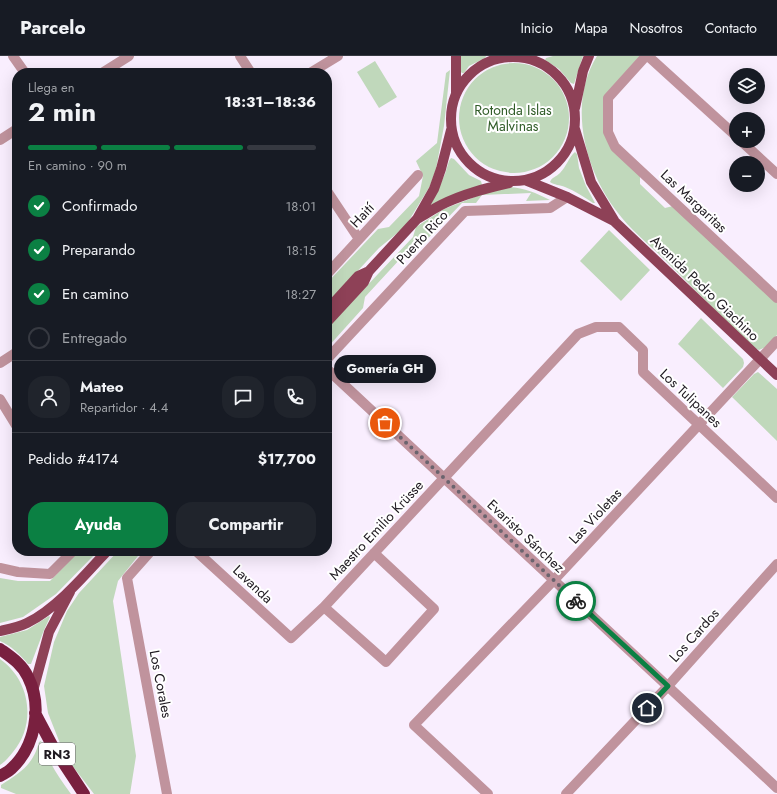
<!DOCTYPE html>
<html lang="es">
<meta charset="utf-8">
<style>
body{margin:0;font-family:Jost,sans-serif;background:#20242c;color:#f1f3f6;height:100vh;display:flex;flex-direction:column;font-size:15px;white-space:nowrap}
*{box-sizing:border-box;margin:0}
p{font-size:13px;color:#9ea1a6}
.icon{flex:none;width:22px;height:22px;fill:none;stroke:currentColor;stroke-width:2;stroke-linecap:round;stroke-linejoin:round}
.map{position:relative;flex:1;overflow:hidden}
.panel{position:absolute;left:12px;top:12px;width:320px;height:488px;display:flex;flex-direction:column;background:#171b24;border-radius:16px;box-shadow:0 4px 16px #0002}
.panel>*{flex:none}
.buttons{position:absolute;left:729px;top:12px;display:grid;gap:8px}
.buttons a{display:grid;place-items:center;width:36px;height:36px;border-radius:50%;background:#171b24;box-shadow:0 4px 16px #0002;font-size:20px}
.pin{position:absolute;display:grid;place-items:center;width:34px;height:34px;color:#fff;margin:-17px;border:2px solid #fff;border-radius:50%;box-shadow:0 1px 4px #0007}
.courier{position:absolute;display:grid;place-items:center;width:40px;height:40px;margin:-20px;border:3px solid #0b8043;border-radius:50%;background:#fff;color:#222;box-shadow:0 1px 5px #0007}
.bubble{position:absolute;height:28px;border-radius:14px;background:#171b24;box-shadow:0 4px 16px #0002;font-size:13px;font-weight:700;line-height:28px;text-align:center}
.head em{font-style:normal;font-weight:700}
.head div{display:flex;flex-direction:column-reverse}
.head{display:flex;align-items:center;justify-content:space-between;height:68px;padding:0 16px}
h1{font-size:26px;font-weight:700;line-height:30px}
.bar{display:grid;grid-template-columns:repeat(4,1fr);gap:6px 4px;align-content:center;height:48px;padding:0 16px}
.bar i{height:5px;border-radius:3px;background:#363941}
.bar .on{background:#0b8043}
.bar p{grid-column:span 4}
.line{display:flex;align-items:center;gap:10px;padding:0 16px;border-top:1px solid #363941}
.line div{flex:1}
.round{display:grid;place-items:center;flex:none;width:42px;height:42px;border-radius:16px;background:#20242c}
ol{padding:0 16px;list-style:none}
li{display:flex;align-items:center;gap:12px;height:44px}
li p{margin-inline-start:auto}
li .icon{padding:4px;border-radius:50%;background:#0b8043;color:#fff;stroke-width:4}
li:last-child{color:#9ea1a6}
li i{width:22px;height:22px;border:2px solid #363941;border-radius:50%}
.button{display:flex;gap:8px;margin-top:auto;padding:8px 16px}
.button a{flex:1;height:46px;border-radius:16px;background:#0b8043;color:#fff;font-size:16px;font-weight:700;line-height:46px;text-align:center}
.button a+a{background:#20242c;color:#f1f3f6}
header{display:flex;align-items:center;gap:24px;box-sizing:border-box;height:56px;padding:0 20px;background:#171b24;border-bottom:1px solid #363941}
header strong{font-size:19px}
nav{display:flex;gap:22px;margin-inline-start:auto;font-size:14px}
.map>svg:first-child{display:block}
</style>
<header>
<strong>Parcelo</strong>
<nav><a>Inicio</a><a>Mapa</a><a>Nosotros</a><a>Contacto</a></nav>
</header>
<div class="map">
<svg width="777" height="738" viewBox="0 0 777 738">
<rect width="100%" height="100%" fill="#f9eefe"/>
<path fill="#c0d8bb" d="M460,0H486L485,2L469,10L464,17H462L460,15Z
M553,0H583L574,28L571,27L559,13L545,4L546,2Z
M597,0H640L607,37L604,73L640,119V128L665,152L673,150L777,247V279L766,291L759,294L752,291C721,260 691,230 661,200C647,187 629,172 618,157C585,115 567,48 597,0Z
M375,5L397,41L379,52L357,16Z
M459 62a55 55 0 1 1 110 0a55 55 0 1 1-110 0Z
M450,14L444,70L436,113L430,130L408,166L401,174L379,192L327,248V227L378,173L389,171L419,140L423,120L416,105L437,87L446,17Z
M575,96L577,98L579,112L586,130L595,147H593C584,141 575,135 565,131C560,129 554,129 550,126C552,121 556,121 560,117C566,111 569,101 575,96Z
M451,102L454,103L469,119L481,125L482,129L430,150L445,118L449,105Z
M509,131C525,132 536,137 550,144L526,145L531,137L482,139L476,147H462L413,198V189L365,241L363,252L327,292V272L413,181L416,171L444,153L485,137Z
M609,174L650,214L621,245L580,205Z
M701,262L743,303L744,307L743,311L723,332L678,288Z
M758,316L777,333V385L732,341L754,318Z
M79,495H98L56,538L23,561L0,567V522L18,525H50Z
M118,495H142L118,525L113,545L136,700L130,738H94L65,700L48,657L44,630L54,586L67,555L79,537Z
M49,560L50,561L44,574L31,608H28C20,598 11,590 0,585V581L27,574Z
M0,603C30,624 37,667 13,696C9,701 6,705 0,709Z
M41,685C48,705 59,722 71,738H16L1,732V729C21,716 33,709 39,686Z"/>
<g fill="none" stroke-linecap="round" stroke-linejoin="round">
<path stroke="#c0939d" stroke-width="10" d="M13,0L25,17
M240,0L251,17
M646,0L608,42V76L615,91L777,242
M648,0L736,80
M102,17L129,0
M310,17L338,0
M0,84L17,73
M741,85L777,118
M327,135L359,183
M327,218L418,119
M327,303L465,155L550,152L567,141
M0,307L17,296
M327,313L777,732
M0,343L17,371
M151,495L127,522L167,738
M196,495L291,582L324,551L578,278L596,271H619L643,294V316L777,442
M0,512L18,516L50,518L73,495
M324,551L386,606L434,553L374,497
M488,738L414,669L554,524L777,285
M566,738L668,630L777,508"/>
<path stroke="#8e4157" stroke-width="10" d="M456,0V37
M451 63a62 62 0 1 1 124 0a62 62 0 1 1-124 0Z
M575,52L583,15L589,0
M575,73L591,126L614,164
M525,124L567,141L614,165L777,319
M417,163C425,159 433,153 441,149C462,138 487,132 509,127
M327,254L358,220L369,215
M327,266L364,226L369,215L417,163L434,133L441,113L451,74
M0,575C9,573 19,571 27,567C56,553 85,519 107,495
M33,635L49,576L70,536"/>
<path stroke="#79203f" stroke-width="12" d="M0,593C11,601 22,608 28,621C43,651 35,691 11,713C8,716 3,718 0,720
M35,657L53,691L84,738"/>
</g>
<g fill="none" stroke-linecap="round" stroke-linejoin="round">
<path stroke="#6b646e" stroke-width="4" stroke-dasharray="0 7.2" d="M385,367L576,545"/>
<path stroke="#0b8043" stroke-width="5" d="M576,545L668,630L647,652"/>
</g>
<g text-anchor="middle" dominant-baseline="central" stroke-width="4" stroke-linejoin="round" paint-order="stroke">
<rect fill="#fff" stroke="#625f64" stroke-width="1" x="39" y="687" width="36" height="22" rx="3"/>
<g font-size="13" font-weight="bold" fill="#1f1a21">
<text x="57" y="698">RN3</text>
</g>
<g font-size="14" fill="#305c28" stroke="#fff">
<text x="513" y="54">Rotonda Islas<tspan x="513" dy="16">Malvinas</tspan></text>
</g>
<g font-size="14" fill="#1f1a21" stroke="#fff">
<text transform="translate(694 145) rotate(43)">Las Margaritas</text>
<text transform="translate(362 159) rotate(-47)">Haití</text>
<text transform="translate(422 181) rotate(-47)">Puerto Rico</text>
<text transform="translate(705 232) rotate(44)">Avenida Pedro Giachino</text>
<text transform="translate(691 342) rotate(43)">Los Tulipanes</text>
<text transform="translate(595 460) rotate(-47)">Las Violetas</text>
<text transform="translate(376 474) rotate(-47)">Maestro Emilio Krüsse</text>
<text transform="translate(526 480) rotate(43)">Evaristo Sánchez</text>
<text transform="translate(253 528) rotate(43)">Lavanda</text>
<text transform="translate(694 579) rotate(-48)">Los Cardos</text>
<text transform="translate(161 628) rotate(79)">Los Corales</text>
</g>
</g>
</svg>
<div class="buttons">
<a><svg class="icon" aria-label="layers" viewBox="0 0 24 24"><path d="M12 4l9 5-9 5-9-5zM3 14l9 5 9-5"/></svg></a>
<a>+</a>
<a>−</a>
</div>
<div class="pin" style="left:385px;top:367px;background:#ea580c"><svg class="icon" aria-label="bag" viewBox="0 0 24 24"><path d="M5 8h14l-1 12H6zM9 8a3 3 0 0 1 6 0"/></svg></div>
<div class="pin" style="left:647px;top:652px;background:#1f2937"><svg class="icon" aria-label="home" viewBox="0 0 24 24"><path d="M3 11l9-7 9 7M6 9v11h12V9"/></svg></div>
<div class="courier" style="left:576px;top:545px"><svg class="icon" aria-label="bike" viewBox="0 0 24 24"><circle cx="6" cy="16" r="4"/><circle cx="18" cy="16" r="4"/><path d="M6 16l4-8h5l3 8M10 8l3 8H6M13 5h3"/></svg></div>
<div class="bubble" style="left:334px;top:299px;width:102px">Gomería GH</div>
<section class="panel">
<div class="head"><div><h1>2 min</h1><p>Llega en</p></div><em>18:31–18:36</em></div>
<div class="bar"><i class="on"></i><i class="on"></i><i class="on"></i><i></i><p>En camino · 90 m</p></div>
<ol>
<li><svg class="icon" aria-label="check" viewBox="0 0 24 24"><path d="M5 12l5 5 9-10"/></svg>Confirmado<p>18:01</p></li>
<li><svg class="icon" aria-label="check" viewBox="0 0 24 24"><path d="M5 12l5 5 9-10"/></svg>Preparando<p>18:15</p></li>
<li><svg class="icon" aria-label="check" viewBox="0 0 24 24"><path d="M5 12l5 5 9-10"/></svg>En camino<p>18:27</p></li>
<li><i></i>Entregado</li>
</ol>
<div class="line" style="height:72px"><a class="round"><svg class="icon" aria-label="person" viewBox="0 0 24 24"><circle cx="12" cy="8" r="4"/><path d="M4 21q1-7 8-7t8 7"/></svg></a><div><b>Mateo</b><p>Repartidor · 4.4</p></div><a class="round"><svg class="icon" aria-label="chat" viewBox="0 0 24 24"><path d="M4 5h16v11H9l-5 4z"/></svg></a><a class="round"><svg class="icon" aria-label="phone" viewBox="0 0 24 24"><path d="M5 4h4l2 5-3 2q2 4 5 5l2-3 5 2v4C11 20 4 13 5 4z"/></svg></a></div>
<div class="line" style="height:52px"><div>Pedido #4174</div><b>$17,700</b></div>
<div class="button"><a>Ayuda</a><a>Compartir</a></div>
</section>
</div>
